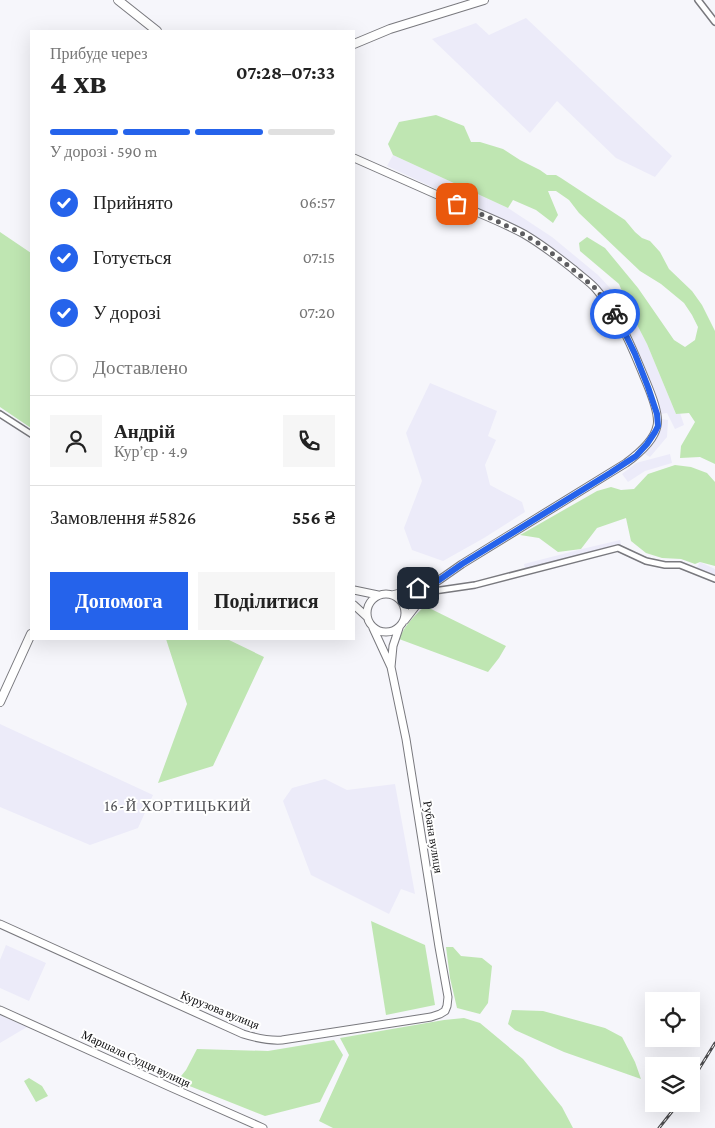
<!DOCTYPE html>
<html lang="uk">
<meta charset="utf-8">
<style>
body{margin:0;font-family:"Crimson Pro",serif;background:#f6f6f6;color:#222;height:100vh;display:flex;flex-direction:column;font-size:19px;white-space:nowrap}
*{box-sizing:border-box;margin:0}
p{font-size:16px;color:#767676}
.icon{flex:none;width:28px;height:28px;fill:none;stroke:currentColor;stroke-width:2;stroke-linecap:round;stroke-linejoin:round}
.map{position:relative;flex:1;overflow:hidden}
.drawer{position:absolute;left:30px;top:30px;width:325px;height:610px;display:flex;flex-direction:column;background:#fff;border-radius:0px;box-shadow:0 5px 20px #0002}
.drawer>*{flex:none}
.fabs{position:absolute;left:645px;top:992px;display:grid;gap:10px}
.fabs a{display:grid;place-items:center;width:55px;height:55px;border-radius:0px;background:#fff;box-shadow:0 5px 20px #0002;font-size:25px}
.pin{position:absolute;display:grid;place-items:center;width:42px;height:42px;color:#fff;margin:-21px;border-radius:10px;box-shadow:0 2px 8px #0006}
.courier{position:absolute;display:grid;place-items:center;width:50px;height:50px;margin:-25px;border:4px solid #2563eb;border-radius:50%;background:#fff;color:#222;box-shadow:0 1px 6px #0007}
.headline em{font-style:normal;font-weight:700}
.headline div{display:flex;flex-direction:column-reverse}
.headline{display:flex;align-items:center;justify-content:space-between;height:85px;padding:0 20px}
h1{font-size:32px;font-weight:700;line-height:38px}
.bar{display:grid;grid-template-columns:repeat(4,1fr);gap:8px 5px;align-content:center;height:60px;padding:0 20px}
.bar i{height:6px;border-radius:4px;background:#e0e0e0}
.bar .on{background:#2563eb}
.bar p{grid-column:span 4}
.line{display:flex;align-items:center;gap:12px;padding:0 20px;border-top:1px solid #e0e0e0}
.line div{flex:1}
.round{display:grid;place-items:center;flex:none;width:52px;height:52px;border-radius:0px;background:#f6f6f6}
ol{padding:0 20px;list-style:none}
li{display:flex;align-items:center;gap:15px;height:55px}
li p{margin-inline-start:auto}
li .icon{padding:5px;border-radius:50%;background:#2563eb;color:#fff;stroke-width:4}
li:last-child{color:#767676}
li i{width:28px;height:28px;border:2px solid #e0e0e0;border-radius:50%}
.button{display:flex;gap:10px;margin-top:auto;padding:10px 20px}
.button a{flex:1;height:58px;border-radius:0px;background:#2563eb;color:#fff;font-size:20px;font-weight:700;line-height:58px;text-align:center}
.button a+a{background:#f6f6f6;color:#222}
.map>svg:first-child{display:block}
</style>
<div class="map">
<svg width="715" height="1128" viewBox="0 0 715 1128">
<rect width="100%" height="100%" fill="#f6f6fb"/>
<path fill="#ecebf9" d="M526,18L672,156L655,177L616,158L557,101L530,133L432,39L476,23L489,35Z
M393,155L508,208L552,237L598,275L611,289L632,315L647,344L676,414L680,413L684,425L675,429L667,413L661,414L649,376L625,325L607,296L593,282L547,244L503,220L387,166Z
M430,383L497,411L488,436L496,440L485,465L490,485L522,502L525,512L484,538L443,561L412,550L404,528L422,481L406,433Z
M661,419L668,420L667,437L650,457L643,453L659,434Z
M670,454L672,463L645,471L628,482L622,474L636,463Z
M620,540L621,545L525,569L524,564L582,549Z
M700,562L715,569V576L696,569Z
M0,724L153,795L138,828L90,845L0,807Z
M325,779L347,790L395,784L415,894L401,889L389,914L311,875L283,801L292,788Z
M6,945L46,963L29,1001L0,988V960Z
M0,1015L27,1027L0,1043Z"/>
<path fill="#bfe6b2" d="M436,115L464,126L471,142H480L503,149L520,160L540,170L547,175H556L561,178L625,220L635,232L642,238L650,241L660,252L669,269L692,291L702,305L715,331V464L700,457L680,458L681,446L695,422L689,413L676,414L647,344L632,315L619,284L580,251L579,243L587,237L605,248L638,288L674,340L685,347L695,340L698,327L692,315L684,303L661,284L640,271L579,213L569,200L556,191H548L558,215L553,223L536,210L513,200L508,208L393,155L388,144L399,122Z
M0,232L31,253V428L0,407Z
M675,465L691,467L707,473L715,482V566L700,562L695,564L681,559L662,558L646,553L631,541L626,518L597,528L581,549L558,552L539,538L520,535L597,491L611,487L621,490L634,489L648,474Z
M425,606L506,646L499,658L488,672L399,639C405,625 414,616 425,606Z
M166,639H227L264,657L213,766L158,783L187,704Z
M371,921L425,945L435,1005L386,1015Z
M446,947H453L461,956L482,958L492,966L488,1003L480,1014L457,1008L450,978Z
M512,1010L543,1011L605,1028L622,1037L635,1062L641,1079L564,1052L515,1030L508,1024Z
M464,1018L480,1023L523,1059L562,1107L573,1128H333L319,1121L349,1055L340,1038L444,1020Z
M334,1040L343,1055L320,1102L265,1116L177,1081L186,1070L197,1049L268,1051Z
M29,1078L42,1086L48,1096L36,1102L24,1081Z"/>
<g fill="none" stroke-linecap="round" stroke-linejoin="round">
<defs>
<path id="street" d="M698,0L715,22
M0,414L31,434
M427,592L475,585L618,548L646,561L665,565H680L715,579"/>
<path id="secondary" d="M354,158C386,172 419,187 451,201C475,212 500,221 524,234C541,244 558,257 573,269C581,276 590,282 596,289C619,315 632,347 645,379C650,391 660,414 657,426C654,441 637,455 626,463L462,564L432,585L392,595
M354,590L378,595
M367 613a19 19 0 1 1 38 0a19 19 0 1 1-38 0Z
M354,605L367,617
M405,620L432,585
M391,667L393,646L399,628
M0,924L243,1034C256,1038 268,1041 282,1040L431,1017L440,1014L445,1011L447,1006L448,997L439,947L406,739L391,667L373,628
M0,1010L170,1087L263,1128"/>
<path id="primary" d="M118,0L157,31
M354,44L390,29L484,0
M0,702L31,634"/>
</defs>
<use href="#street" stroke="#79797e" stroke-width="8"/>
<use href="#secondary" stroke="#79797e" stroke-width="9"/>
<use href="#primary" stroke="#79797e" stroke-width="10"/>
<use href="#street" stroke="#fff" stroke-width="5"/>
<use href="#secondary" stroke="#fff" stroke-width="7"/>
<use href="#primary" stroke="#fff" stroke-width="8"/>
<defs>
<path id="rail" d="M691,1082L715,1043
M659,1128L678,1104"/>
</defs>
<use href="#rail" stroke="#4c4c4f" stroke-width="3"/>
<use href="#rail" stroke="#fff" stroke-width="1" stroke-dasharray="4" stroke-linecap="butt"/>
</g>
<g fill="none" stroke-linecap="round" stroke-linejoin="round">
<path stroke="#5d5d60" stroke-width="5" stroke-dasharray="0 9" d="M457,204L495,220L523,234L538,243L565,263L595,288L615,314"/>
<path stroke="#2563eb" stroke-width="6" d="M418,588L432,585L462,564L610,473L636,456L647,444L655,432L658,426L657,414L648,387L635,354L620,323L615,314"/>
</g>
<g text-anchor="middle" dominant-baseline="central" stroke-width="4" stroke-linejoin="round" paint-order="stroke">
<g font-size="12" fill="#0b0b0d" stroke="#fff">
<text transform="translate(433 837) rotate(81)">Рубана вулиця</text>
<text transform="translate(220 1010) rotate(22)">Курузова вулиця</text>
<text transform="translate(136 1059) rotate(25)">Маршала Судця вулиця</text>
</g>
<g font-size="15" letter-spacing="1" fill="#4d4d52" stroke="#fff">
<text x="178" y="806">16-Й ХОРТИЦЬКИЙ</text>
</g>
</g>
</svg>
<div class="fabs">
<a><svg class="icon" aria-label="locate" viewBox="0 0 24 24"><circle cx="12" cy="12" r="6"/><path d="M12 2v4M12 18v4M2 12h4M18 12h4"/></svg></a>
<a><svg class="icon" aria-label="layers" viewBox="0 0 24 24"><path d="M12 4l9 5-9 5-9-5zM3 14l9 5 9-5"/></svg></a>
</div>
<div class="pin" style="left:457px;top:204px;background:#ea580c"><svg class="icon" aria-label="bag" viewBox="0 0 24 24"><path d="M5 8h14l-1 12H6zM9 8a3 3 0 0 1 6 0"/></svg></div>
<div class="pin" style="left:418px;top:588px;background:#1f2937"><svg class="icon" aria-label="home" viewBox="0 0 24 24"><path d="M3 11l9-7 9 7M6 9v11h12V9"/></svg></div>
<div class="courier" style="left:615px;top:314px"><svg class="icon" aria-label="bike" viewBox="0 0 24 24"><circle cx="6" cy="16" r="4"/><circle cx="18" cy="16" r="4"/><path d="M6 16l4-8h5l3 8M10 8l3 8H6M13 5h3"/></svg></div>
<section class="drawer">
<div class="headline"><div><h1>4 хв</h1><p>Прибуде через</p></div><em>07:28–07:33</em></div>
<div class="bar"><i class="on"></i><i class="on"></i><i class="on"></i><i></i><p>У дорозі · 590 m</p></div>
<ol>
<li><svg class="icon" aria-label="check" viewBox="0 0 24 24"><path d="M5 12l5 5 9-10"/></svg>Прийнято<p>06:57</p></li>
<li><svg class="icon" aria-label="check" viewBox="0 0 24 24"><path d="M5 12l5 5 9-10"/></svg>Готується<p>07:15</p></li>
<li><svg class="icon" aria-label="check" viewBox="0 0 24 24"><path d="M5 12l5 5 9-10"/></svg>У дорозі<p>07:20</p></li>
<li><i></i>Доставлено</li>
</ol>
<div class="line" style="height:90px"><a class="round"><svg class="icon" aria-label="person" viewBox="0 0 24 24"><circle cx="12" cy="8" r="4"/><path d="M4 21q1-7 8-7t8 7"/></svg></a><div><b>Андрій</b><p>Кур’єр · 4.9</p></div><a class="round"><svg class="icon" aria-label="phone" viewBox="0 0 24 24"><path d="M5 4h4l2 5-3 2q2 4 5 5l2-3 5 2v4C11 20 4 13 5 4z"/></svg></a></div>
<div class="line" style="height:65px"><div>Замовлення #5826</div><b>556 ₴</b></div>
<div class="button"><a>Допомога</a><a>Поділитися</a></div>
</section>
</div>
